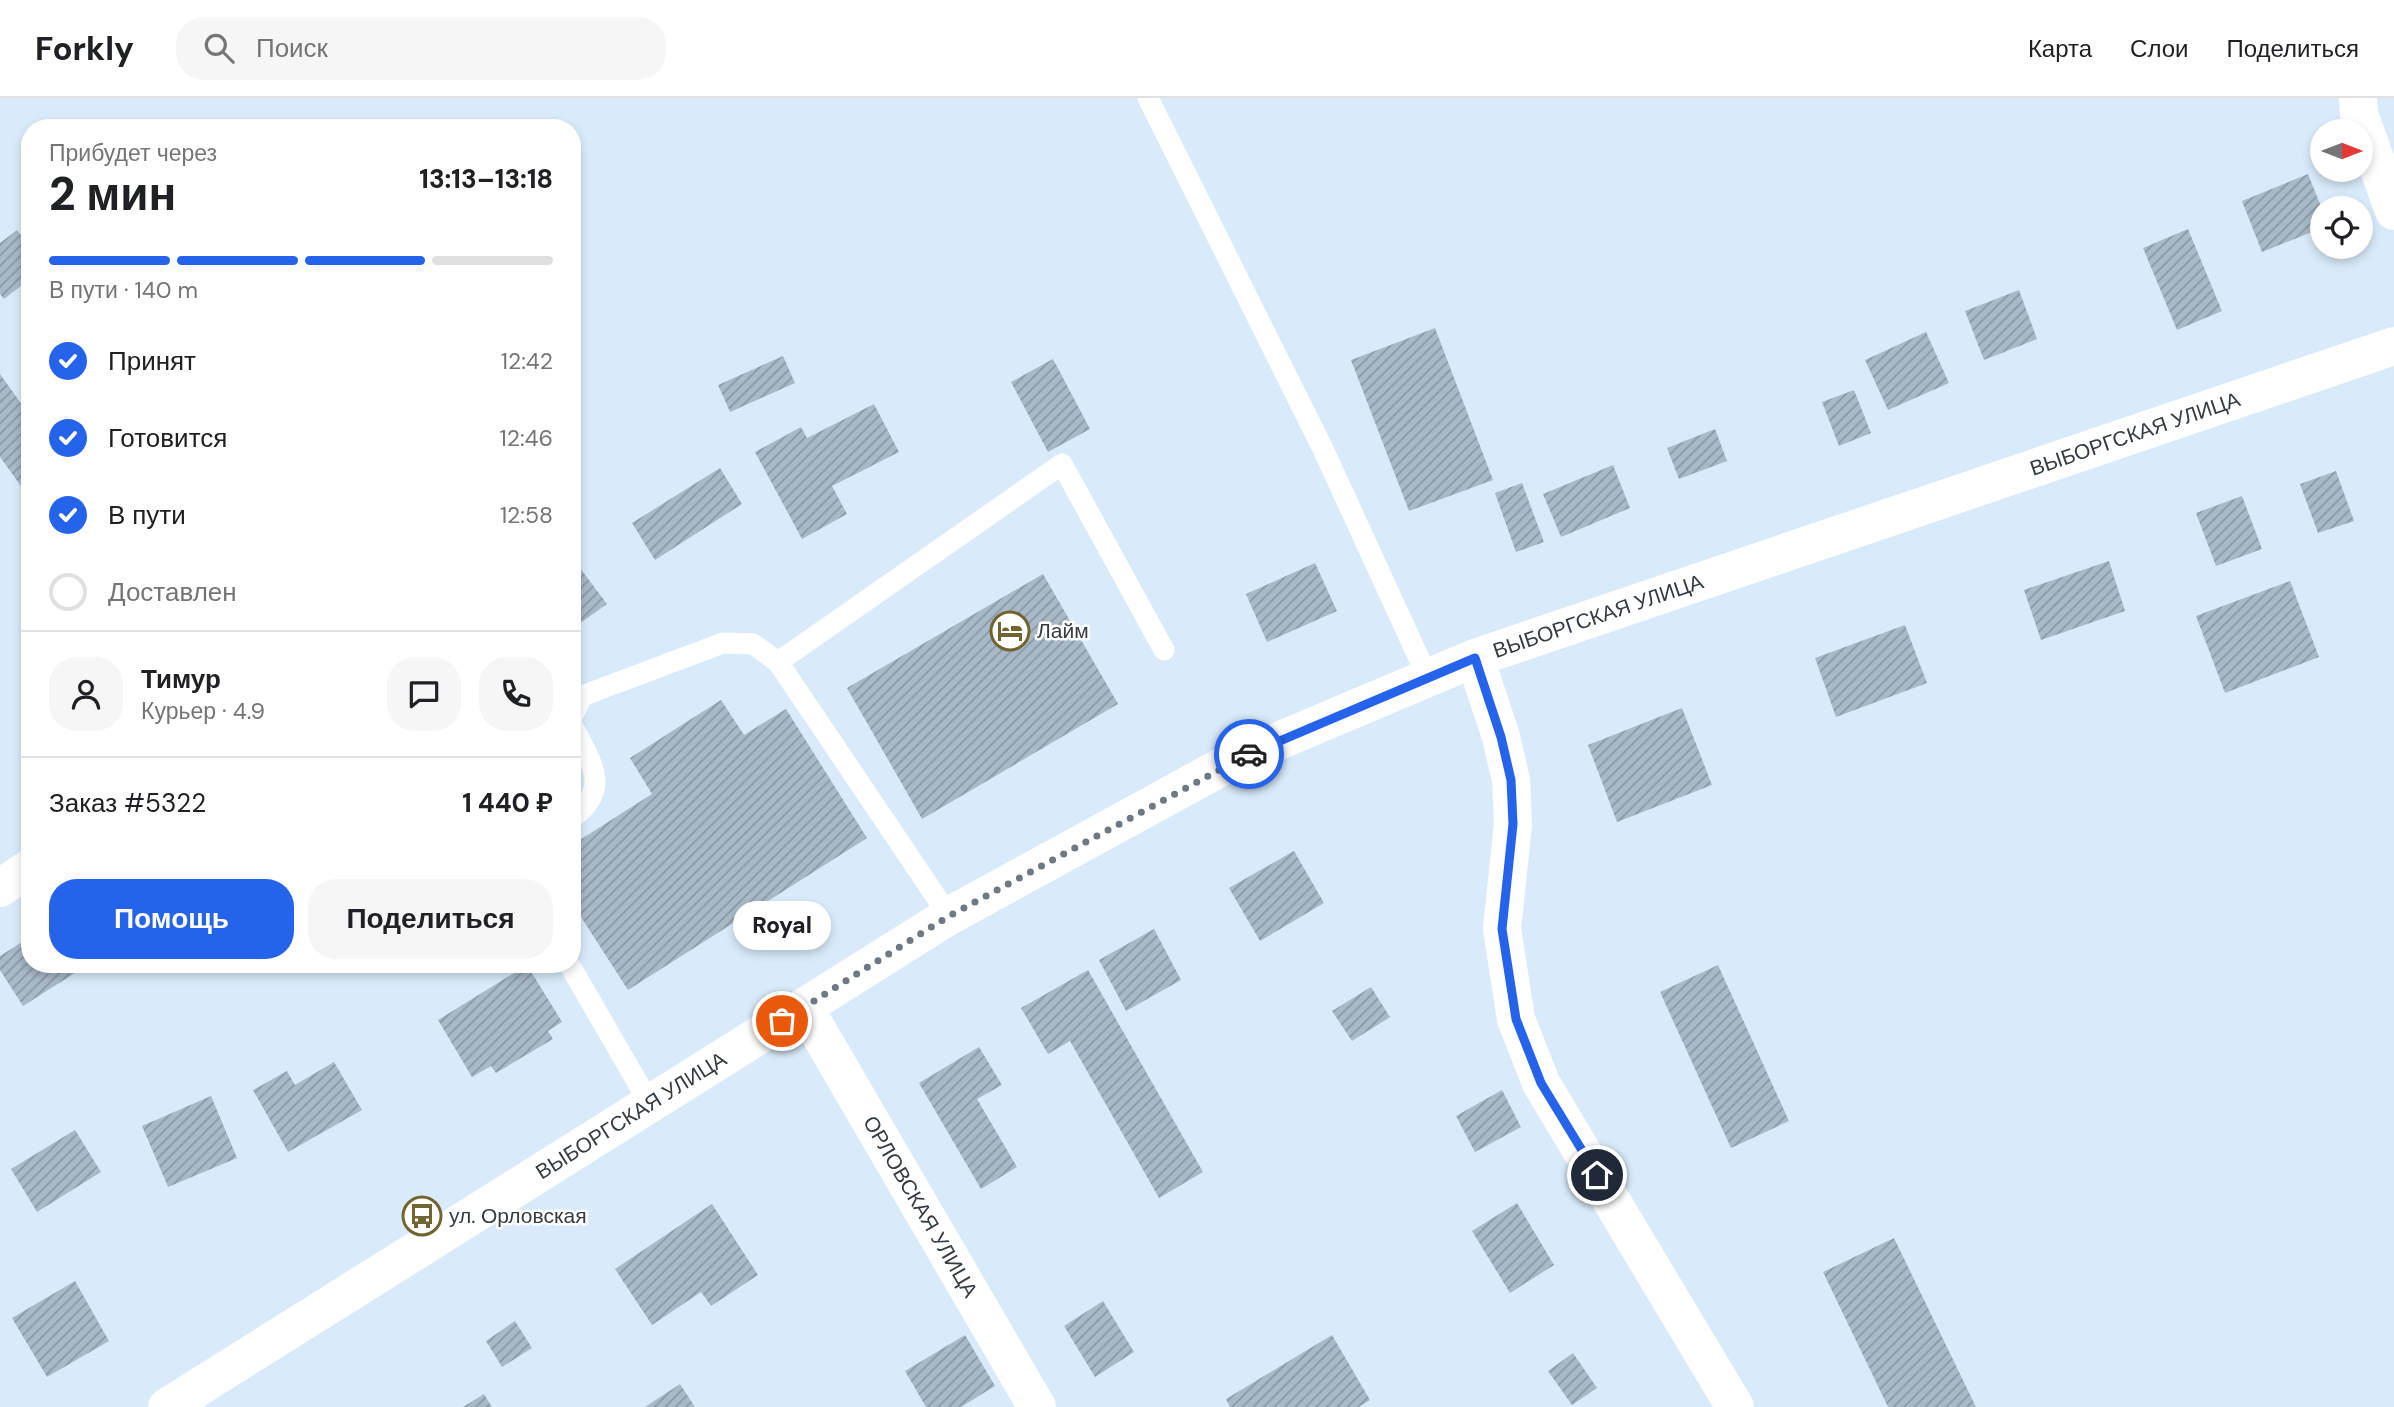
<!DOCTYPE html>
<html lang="ru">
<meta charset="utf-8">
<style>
body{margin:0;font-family:"DM Sans",sans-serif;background:#f6f6f6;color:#202124;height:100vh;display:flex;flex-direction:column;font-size:26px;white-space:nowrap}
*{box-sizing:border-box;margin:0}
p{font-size:23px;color:#757577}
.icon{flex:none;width:38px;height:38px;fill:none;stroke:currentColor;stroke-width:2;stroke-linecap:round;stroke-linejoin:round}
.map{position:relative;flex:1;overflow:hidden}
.panel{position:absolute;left:21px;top:21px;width:560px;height:854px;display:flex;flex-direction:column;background:#fff;border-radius:28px;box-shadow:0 4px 10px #0003}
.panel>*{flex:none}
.needle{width:46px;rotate:90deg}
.fabs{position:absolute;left:2310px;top:21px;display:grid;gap:14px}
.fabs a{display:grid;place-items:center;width:63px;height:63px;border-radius:50%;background:#fff;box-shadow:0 4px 10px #0003;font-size:35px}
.pin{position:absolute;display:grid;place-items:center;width:60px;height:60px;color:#fff;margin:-30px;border:4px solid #fff;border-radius:50%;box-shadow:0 2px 7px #0007}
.courier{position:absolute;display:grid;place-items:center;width:70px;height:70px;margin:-35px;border:5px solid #2563eb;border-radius:50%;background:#fff;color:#222;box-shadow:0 2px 9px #0007}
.bubble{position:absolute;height:49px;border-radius:24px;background:#fff;box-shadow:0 4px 10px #0003;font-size:23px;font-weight:800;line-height:49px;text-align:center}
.overview em{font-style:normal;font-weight:800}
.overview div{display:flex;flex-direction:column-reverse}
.overview{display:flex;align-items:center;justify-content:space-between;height:119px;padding:0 28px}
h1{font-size:46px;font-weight:800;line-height:52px}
.bar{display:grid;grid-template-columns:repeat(4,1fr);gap:10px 7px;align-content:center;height:84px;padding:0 28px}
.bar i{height:9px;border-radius:5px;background:#e0e0e0}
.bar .on{background:#2563eb}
.bar p{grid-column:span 4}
.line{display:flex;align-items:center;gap:18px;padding:0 28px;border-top:2px solid #e0e0e0}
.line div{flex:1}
.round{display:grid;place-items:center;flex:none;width:74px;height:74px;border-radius:28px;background:#f6f6f6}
ol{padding:0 28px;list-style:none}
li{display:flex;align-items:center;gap:21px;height:77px}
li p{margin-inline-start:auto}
li .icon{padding:7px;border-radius:50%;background:#2563eb;color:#fff;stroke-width:4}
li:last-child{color:#757577}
li i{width:38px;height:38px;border:4px solid #e0e0e0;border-radius:50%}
.cta{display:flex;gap:14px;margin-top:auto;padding:14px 28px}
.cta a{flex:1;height:80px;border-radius:28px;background:#2563eb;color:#fff;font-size:28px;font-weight:800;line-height:80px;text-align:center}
.cta a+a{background:#f6f6f6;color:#202124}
header{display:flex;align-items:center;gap:42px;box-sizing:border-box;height:98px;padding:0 35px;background:#fff;border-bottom:2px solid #e0e0e0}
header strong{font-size:33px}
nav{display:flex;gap:38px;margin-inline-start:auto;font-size:24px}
.search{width:490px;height:63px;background:#f6f6f6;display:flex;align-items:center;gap:18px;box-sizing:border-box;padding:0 24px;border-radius:28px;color:#757577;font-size:26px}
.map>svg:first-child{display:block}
</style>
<header>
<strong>Forkly</strong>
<div class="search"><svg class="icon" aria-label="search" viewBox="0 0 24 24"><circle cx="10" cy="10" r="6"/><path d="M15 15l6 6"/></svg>Поиск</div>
<nav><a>Карта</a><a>Слои</a><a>Поделиться</a></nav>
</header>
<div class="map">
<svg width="2394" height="1309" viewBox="0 0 2394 1309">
<defs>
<pattern id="building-hatch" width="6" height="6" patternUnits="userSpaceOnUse" patternTransform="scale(1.75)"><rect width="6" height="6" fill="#a8b9c8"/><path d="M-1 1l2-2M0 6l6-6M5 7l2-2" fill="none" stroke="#8a98a4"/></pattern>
</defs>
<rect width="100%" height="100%" fill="#d9ebfa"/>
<path fill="url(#building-hatch)" d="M2308,76L2322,111V130L2262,154L2242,103Z
M2188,131L2222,213L2177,232L2143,150Z
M17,132L30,149V181L4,201L0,196V145Z
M2019,192L2037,241L1984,262L1965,213Z
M1435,230L1493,382L1409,413L1351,262Z
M1926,234L1949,285L1888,312L1865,262Z
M783,258L795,285L730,314L718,287Z
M1053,261L1090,331L1048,354L1011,284Z
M0,276L30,318V392L26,395L0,359Z
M1854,292L1871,335L1839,348L1822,304Z
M874,306L899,354L832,388L847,416L802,441L755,354L801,329L807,340Z
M1715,331L1727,363L1679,381L1667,350Z
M1613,367L1630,410L1561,439L1543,396Z
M720,370L742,406L655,462L632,425Z
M2336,373L2354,423L2318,435L2300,386Z
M1522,385L1544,444L1516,454L1495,395Z
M2242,398L2262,451L2216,468L2196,415Z
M2109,463L2125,513L2041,542L2024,492Z
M1315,465L1337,513L1267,544L1246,496Z
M577,466L607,506L572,531V469Z
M1043,476L1118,606L922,721L847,590Z
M2290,483L2319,559L2225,595L2196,518Z
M1905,527L1927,585L1836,619L1815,560Z
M721,602L744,637L786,611L867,740L628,892L572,805V747L652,696L630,660Z
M1682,610L1712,687L1617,724L1588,647Z
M1294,753L1324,805L1260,843L1229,790Z
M1154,831L1181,882L1126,913L1099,862Z
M30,839V866H78L81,871L23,908L0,872V858Z
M527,867L562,924L548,933L553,941L496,975L491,968L472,979L438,922Z
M1718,867L1789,1023L1731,1050L1660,894Z
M1088,872L1203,1074L1159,1100L1070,943L1048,956L1021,910Z
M1371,889L1390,919L1352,943L1332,913Z
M979,949L1002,987L977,1001L1017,1069L981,1091L919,985Z
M334,964L362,1012L288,1054L253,992L287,973L295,987Z
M1502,992L1521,1029L1475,1054L1456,1018Z
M211,998L237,1060L168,1089L142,1028Z
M75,1032L101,1074L37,1114L11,1071Z
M1517,1105L1554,1167L1510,1195L1472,1133Z
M712,1106L758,1177L711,1208L701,1194L652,1227L615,1171Z
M1894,1140L1976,1309H1888L1823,1174Z
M75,1183L109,1243L47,1279L12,1220Z
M1103,1203L1134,1254L1095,1279L1064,1228Z
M515,1223L532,1250L502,1269L486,1243Z
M965,1237L995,1288L961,1309H926L905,1273Z
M1332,1237L1370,1302L1359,1309H1230L1226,1301Z
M1573,1255L1597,1290L1572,1307L1548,1273Z
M680,1286L695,1309H645Z
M484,1296L492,1309H463Z"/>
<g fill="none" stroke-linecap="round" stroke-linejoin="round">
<path stroke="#fff" stroke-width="21" d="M1148,0L1323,351L1428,580
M778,564L1062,366L1164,552
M572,619L582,598L723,545L753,546L778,564L949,818
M572,627C590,663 613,690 572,720
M569,866L650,1006"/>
<g stroke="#fff" stroke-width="38">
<path d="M2358,0L2359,16L2394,113"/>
<path d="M1475,560L1501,639L1511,682L1513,726L1502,831L1516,921L1541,985L1735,1309"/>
<path d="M0,790L30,770"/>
<path id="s1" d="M804,909L1037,1309"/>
</g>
<path stroke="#fff" stroke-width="38" id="s2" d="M167,1309L949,818L1236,661L1475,560L2394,248"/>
</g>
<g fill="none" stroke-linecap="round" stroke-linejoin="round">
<path stroke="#6e7982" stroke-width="7" stroke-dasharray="0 12.6" d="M782,923L949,818L1249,656"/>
<path stroke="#2563eb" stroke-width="9" d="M1249,656L1475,560L1501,639L1511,682L1513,726L1502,831L1516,921L1541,985L1597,1077"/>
</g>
<defs>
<symbol id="hotel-ring" viewBox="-11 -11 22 22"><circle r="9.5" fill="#fff" stroke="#726431" stroke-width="1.5"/><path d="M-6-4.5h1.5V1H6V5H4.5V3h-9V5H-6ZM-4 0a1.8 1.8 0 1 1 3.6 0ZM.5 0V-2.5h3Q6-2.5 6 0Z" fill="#726431"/></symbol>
<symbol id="bus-ring" viewBox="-11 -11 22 22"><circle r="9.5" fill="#fff" stroke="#726431" stroke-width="1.5"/><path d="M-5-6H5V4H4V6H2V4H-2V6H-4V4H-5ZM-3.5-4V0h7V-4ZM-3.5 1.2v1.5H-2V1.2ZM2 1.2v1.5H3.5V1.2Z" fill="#726431"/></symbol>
</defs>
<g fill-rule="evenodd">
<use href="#hotel-ring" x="988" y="511" width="44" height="44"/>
<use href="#bus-ring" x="400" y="1096" width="44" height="44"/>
</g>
<g text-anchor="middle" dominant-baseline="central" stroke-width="5" stroke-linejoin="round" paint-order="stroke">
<g font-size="21" fill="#353c42" stroke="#fff">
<text stroke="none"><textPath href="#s2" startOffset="2207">ВЫБОРГСКАЯ УЛИЦА</textPath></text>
<text stroke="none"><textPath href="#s2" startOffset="1640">ВЫБОРГСКАЯ УЛИЦА</textPath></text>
<text stroke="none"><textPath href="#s2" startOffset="548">ВЫБОРГСКАЯ УЛИЦА</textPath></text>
<text stroke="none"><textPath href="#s1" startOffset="231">ОРЛОВСКАЯ УЛИЦА</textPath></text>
</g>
<g font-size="21" fill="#353c42" stroke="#fff" text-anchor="start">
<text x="1037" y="533">Лайм</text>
<text x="449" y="1118">ул. Орловская</text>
</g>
</g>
</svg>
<div class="fabs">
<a><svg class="needle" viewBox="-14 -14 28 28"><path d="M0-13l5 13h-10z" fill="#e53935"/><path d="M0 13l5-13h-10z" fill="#757577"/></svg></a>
<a><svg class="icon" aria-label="locate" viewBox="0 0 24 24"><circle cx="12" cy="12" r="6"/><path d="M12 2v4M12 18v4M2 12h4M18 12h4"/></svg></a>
</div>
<div class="pin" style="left:782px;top:923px;background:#ea580c"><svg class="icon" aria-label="bag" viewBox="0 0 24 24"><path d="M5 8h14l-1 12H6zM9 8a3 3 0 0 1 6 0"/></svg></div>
<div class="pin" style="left:1597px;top:1077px;background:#1f2937"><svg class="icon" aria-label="home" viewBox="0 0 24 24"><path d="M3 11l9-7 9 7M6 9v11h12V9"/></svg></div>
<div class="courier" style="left:1249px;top:656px"><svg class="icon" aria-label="car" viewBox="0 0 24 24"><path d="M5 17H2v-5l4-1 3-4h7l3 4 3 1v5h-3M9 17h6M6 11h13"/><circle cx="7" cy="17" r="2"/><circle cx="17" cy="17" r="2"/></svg></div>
<div class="bubble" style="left:733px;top:803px;width:98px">Royal</div>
<section class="panel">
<div class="overview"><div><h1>2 мин</h1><p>Прибудет через</p></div><em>13:13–13:18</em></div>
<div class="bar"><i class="on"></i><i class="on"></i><i class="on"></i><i></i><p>В пути · 140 m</p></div>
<ol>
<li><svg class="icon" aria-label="check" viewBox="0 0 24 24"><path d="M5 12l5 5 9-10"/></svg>Принят<p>12:42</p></li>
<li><svg class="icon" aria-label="check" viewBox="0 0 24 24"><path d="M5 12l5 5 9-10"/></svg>Готовится<p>12:46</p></li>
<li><svg class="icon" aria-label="check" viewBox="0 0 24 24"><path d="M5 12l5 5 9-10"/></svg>В пути<p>12:58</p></li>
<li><i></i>Доставлен</li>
</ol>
<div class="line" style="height:126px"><a class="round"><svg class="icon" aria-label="person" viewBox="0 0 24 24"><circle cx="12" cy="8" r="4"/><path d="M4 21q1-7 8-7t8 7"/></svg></a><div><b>Тимур</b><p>Курьер · 4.9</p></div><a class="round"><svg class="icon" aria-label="chat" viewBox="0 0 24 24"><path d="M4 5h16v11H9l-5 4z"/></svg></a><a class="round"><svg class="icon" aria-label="phone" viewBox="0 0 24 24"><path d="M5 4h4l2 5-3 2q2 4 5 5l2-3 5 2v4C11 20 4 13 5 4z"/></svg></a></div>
<div class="line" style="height:91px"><div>Заказ #5322</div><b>1 440 ₽</b></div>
<div class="cta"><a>Помощь</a><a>Поделиться</a></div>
</section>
</div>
